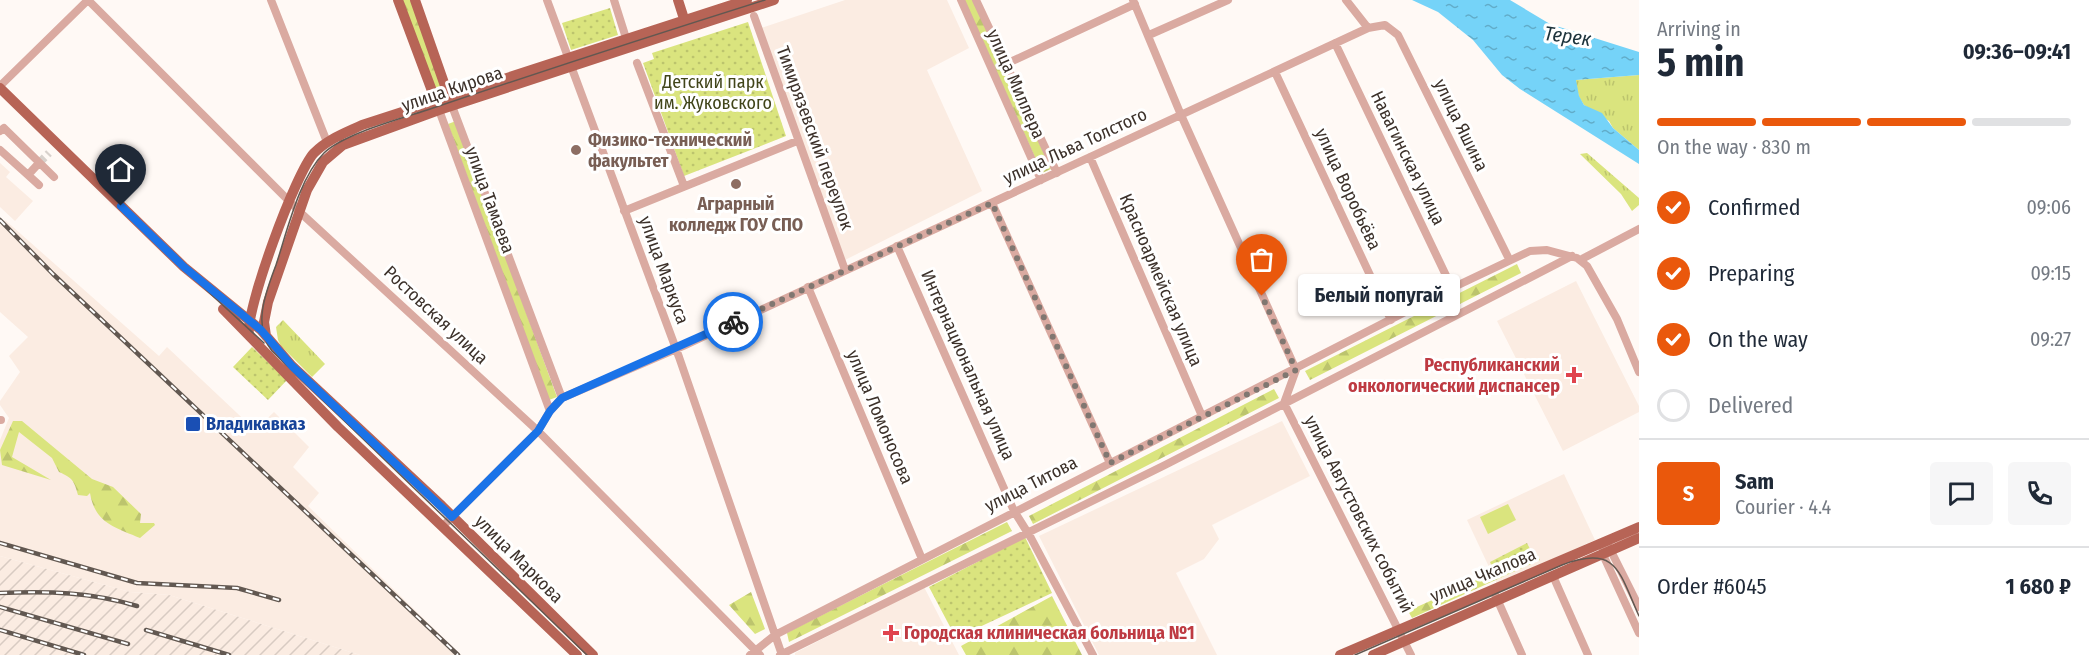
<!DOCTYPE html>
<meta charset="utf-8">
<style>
body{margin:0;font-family:"Fira Sans Condensed",sans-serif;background:#f6f6f7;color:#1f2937;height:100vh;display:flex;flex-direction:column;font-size:22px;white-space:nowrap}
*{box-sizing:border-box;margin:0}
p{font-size:20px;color:#747a83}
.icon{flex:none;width:33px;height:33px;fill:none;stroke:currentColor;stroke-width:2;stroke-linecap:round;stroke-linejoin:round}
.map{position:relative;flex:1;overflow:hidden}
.drawer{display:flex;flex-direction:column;background:#fff;width:450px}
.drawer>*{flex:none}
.pin{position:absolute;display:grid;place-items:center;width:51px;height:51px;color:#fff;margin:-62px -26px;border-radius:50% 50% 50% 0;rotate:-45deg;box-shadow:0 0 6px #0007}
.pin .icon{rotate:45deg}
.courier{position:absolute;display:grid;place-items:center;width:60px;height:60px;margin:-30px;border:4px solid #1a73e8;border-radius:50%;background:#fff;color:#222;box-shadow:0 2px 8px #0007}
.bubble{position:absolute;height:42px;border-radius:6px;background:#fff;box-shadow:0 2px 4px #0004;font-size:20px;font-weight:700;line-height:42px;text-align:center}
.overview em{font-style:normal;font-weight:700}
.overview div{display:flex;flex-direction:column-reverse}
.overview{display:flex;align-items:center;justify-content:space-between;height:102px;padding:0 18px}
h1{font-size:39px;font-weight:700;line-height:45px}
.bar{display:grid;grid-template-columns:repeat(4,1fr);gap:9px 6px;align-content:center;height:72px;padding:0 18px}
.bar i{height:8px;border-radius:4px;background:#e0e1e3}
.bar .selected{background:#ea580c}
.bar p{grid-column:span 4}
.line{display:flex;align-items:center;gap:15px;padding:0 18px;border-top:2px solid #e0e1e3}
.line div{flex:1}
.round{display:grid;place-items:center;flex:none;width:63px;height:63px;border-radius:6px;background:#f6f6f7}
ol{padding:0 18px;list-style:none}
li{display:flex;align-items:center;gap:18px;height:66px}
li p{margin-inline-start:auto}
li .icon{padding:6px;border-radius:50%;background:#ea580c;color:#fff;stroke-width:4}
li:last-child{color:#747a83}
li i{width:33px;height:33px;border:3px solid #e0e1e3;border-radius:50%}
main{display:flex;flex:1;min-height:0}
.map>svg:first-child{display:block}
</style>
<main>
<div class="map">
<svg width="1639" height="655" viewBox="0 0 1639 655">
<defs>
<pattern id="industrial-furrows" width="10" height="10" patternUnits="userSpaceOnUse" patternTransform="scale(1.5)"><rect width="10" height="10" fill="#fbece2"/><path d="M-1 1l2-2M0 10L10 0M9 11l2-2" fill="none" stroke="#d8cbc2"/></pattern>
<pattern id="grass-tufts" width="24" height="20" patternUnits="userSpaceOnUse" patternTransform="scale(1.5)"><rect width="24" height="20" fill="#dae47e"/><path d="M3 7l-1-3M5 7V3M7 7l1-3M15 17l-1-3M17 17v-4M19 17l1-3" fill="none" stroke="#bcc46d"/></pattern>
<pattern id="forest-firs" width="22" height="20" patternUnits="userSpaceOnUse" patternTransform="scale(1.5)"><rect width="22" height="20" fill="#dae47e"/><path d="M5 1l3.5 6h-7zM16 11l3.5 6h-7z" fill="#bcc46d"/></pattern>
<pattern id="park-dots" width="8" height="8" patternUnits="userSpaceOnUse" patternTransform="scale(1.5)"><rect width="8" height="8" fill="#dae47e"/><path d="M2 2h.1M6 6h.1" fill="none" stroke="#bcc46d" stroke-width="1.8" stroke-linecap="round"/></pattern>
<pattern id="water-ripples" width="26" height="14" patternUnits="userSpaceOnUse" patternTransform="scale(1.5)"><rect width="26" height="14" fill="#75d3f8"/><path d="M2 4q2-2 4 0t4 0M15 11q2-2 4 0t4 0" fill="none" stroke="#61acc9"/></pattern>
</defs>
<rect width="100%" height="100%" fill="#fff9f5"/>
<path fill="#fbece2" d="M845,0H947L969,48L927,70L982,191L845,260L761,28Z
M0,163L10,172L6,177L33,201L15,221L0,207Z
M5,220L159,356L167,347L255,430L274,412L309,447L293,467L319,493L308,506L461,655H360L169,595L130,592L0,556V440L9,418L0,405V401L20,372L9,356L28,337L0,312V225Z
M1576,281L1639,406V412L1563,451L1497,321Z
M1282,421L1310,476L1212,525L1219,539L1204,559L1176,573L1217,655H1099L1039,536Z
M1564,474L1595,540L1497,584L1467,520Z
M924,587L959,655H795V653Z"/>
<path fill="url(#industrial-furrows)" d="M0,556L130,592L169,595L360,655H0Z"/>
<path fill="url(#grass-tufts)" d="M1639,75V150L1613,128L1609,121L1584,105L1579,97L1575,80Z
M1587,153L1639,198V205L1632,211L1621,194L1580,154Z
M283,320L325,364L312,377L281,346L278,340L276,327Z"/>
<path fill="url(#forest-firs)" d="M402,0H411L445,91L436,94Z
M964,0H974L1051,169L1042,173Z
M456,121L557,397L549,400L448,124Z
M1517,264L1521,273L1310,380L1305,371Z
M1274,389L1279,398L1033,524L1029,516Z
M13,421H22L92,479L113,487L141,514L140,523H154L155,525L140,538C114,527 95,523 90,493L87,496L78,495C74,481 73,478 59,472L52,458L19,432L12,457L51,480L2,465L0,450Z
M1007,522L1012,531L789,642L787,633L796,628Z
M1536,553L1540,560L1412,618L1408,611Z
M751,592L765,629L755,634L729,605Z
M1052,596L1082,655H966L961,646Z"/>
<path fill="url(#park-dots)" d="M610,8L618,35L571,50L562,23Z
M748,22L786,136L684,176L643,63L654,59L652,53Z
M252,347L287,380L268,400L233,367Z
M1025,537L1052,593L956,638L929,587Z
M1527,543L1532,553L1494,571L1490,562Z"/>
<path fill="#dae47e" d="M1508,504L1516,520L1488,534L1480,517Z"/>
<path fill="url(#water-ripples)" d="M1412,0H1510L1550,24L1639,52V75L1576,80L1579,96L1584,105L1602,113L1613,128L1639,150V164L1520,89L1502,75L1473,40L1438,12Z"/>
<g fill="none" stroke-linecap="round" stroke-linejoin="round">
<path stroke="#d8d1cc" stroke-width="8" stroke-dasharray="8 4" stroke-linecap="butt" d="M39,163L49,153"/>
<path stroke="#daaaa1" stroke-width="8" d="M88,0L303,215L538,431L760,655
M271,0L327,142
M547,0L568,57
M614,0L626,38
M961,0L1041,180
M976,0L1057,173
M1133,0L1181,115L1296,370L1284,403L1411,655
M1346,0L1368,28
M754,16L845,270
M1149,35L1228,0
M1335,43L1452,288
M637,63L684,186
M1006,64L1135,4
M571,66L679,357L782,655
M1275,72L1391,320
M0,86L88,0
M452,106L562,398
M439,110L550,411
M0,131L4,128L54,177
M0,150L28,175L39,163
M1090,157L1202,416
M28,175L39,185
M992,203L1110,463
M624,211L797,141
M897,246L1014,511L1031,538L1093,655
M1580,260L1639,229
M808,287L922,559
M0,420H1
M443,526L538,431L550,411L562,398L683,346L1368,28L1385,25L1398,35L1509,259
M1609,547L1639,607
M1603,549L1605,559L1639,633
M1553,576L1588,655
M1493,590L1522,655
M750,655L775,635L1452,288L1530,251L1547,250L1577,258L1587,266L1617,319L1639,372
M780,655L1165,465L1572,256"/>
<path stroke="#b76456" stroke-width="10" d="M398,0L438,107
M415,0L451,103
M678,0L686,25
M0,88L184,267L261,330L292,366L442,506L593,655
M223,309L338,427L577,655
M249,335C245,310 296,172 314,153C328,139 345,133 362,125L747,0
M266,336L264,322L268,302L307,190L323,162L343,145L439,110L774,0
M1340,655L1639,527
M1373,655L1639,538"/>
<path stroke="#625851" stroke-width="1.5" d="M189,274L264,343
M587,655L272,351C252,325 266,292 276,265C287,232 299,178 324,153C345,133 404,118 433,108C543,71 654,35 765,0
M1355,655L1562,565C1617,544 1619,572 1639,616"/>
<defs>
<path id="rail" d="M0,220L53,274L458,655
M0,543L137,583L237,588L279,600
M0,593C48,591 91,592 137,606
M0,607L128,644
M0,630L84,655
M146,630L229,655"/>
</defs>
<use href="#rail" stroke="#625851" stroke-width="4.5"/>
<use href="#rail" stroke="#fff" stroke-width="2" stroke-dasharray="7" stroke-linecap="butt"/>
</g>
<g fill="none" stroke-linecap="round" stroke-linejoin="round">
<path stroke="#807771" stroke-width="6" stroke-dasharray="0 10.8" d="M733,322L992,203L1110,463L1296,370L1262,296"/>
<path stroke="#1a73e8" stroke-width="8" d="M121,206L184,267L261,330L292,366L452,517L538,431L550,411L562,398L733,322"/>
</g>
<g fill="#8d6e63" stroke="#fff" stroke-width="2">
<circle cx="576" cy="150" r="6"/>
<circle cx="736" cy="184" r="6"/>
</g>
<g fill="#e0444e" stroke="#fff" stroke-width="2">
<path d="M1571 366h6v6h6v6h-6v6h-6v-6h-6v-6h6z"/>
<path d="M888 624h6v6h6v6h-6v6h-6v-6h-6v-6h6z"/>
</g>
<rect fill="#1a4fb4" stroke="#fff" stroke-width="2" x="185" y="416" width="16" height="16" rx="3"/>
<g text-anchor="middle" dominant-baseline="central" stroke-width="6" stroke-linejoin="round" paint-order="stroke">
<g font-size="18" fill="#41451a" stroke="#fff">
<text x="713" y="82">Детский парк<tspan x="713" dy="21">им. Жуковского</tspan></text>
</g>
<g font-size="18" fill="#3c312a" stroke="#fff">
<text transform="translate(1016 84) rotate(66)">улица Миллера</text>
<text transform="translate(452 89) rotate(-19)">улица Кирова</text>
<text transform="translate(1461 125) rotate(64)">улица Яшина</text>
<text transform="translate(815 138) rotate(70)">Тимирязевский переулок</text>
<text transform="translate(1075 146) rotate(-25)">улица Льва Толстого</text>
<text transform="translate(1408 158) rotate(64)">Навагинская улица</text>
<text transform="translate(1348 189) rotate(65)">улица Воробьёва</text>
<text transform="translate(490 200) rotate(70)">улица Тамаева</text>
<text transform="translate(664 270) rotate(70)">улица Маркуса</text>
<text transform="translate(1161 280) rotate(67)">Красноармейская улица</text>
<text transform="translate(436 315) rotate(43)">Ростовская улица</text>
<text transform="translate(968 365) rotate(66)">Интернациональная улица</text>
<text transform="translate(880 417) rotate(67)">улица Ломоносова</text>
<text transform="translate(1031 484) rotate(-27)">улица Титова</text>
<text transform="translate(1359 514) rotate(63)">улица Августовских событий</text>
<text transform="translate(519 559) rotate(45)">улица Маркова</text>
<text transform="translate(1483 575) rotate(-23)">улица Чкалова</text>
</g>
<g font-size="18" font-weight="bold" fill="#785e54" stroke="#fff" text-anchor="start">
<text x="588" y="140">Физико-технический<tspan x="588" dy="21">факультет</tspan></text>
<text x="736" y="204" text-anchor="middle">Аграрный<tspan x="736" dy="21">колледж ГОУ СПО</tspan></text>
</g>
<g font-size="18" font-weight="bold" fill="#be3a42" stroke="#fff" text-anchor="end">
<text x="1560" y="365">Республиканский<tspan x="1560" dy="21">онкологический диспансер</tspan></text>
<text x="904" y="633" text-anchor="start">Городская клиническая больница №1</text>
</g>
<g font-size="18" font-weight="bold" fill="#164399" stroke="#fff" text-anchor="start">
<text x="206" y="424">Владикавказ</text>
</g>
<g font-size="20" font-style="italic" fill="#1d333c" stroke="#fff">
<text transform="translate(1568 36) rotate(8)">Терек</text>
</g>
</g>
</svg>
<div class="pin" style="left:1262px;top:296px;background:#ea580c"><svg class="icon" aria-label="bag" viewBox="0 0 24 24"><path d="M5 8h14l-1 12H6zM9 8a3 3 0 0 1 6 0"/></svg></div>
<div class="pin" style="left:121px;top:206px;background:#1f2937"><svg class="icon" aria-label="home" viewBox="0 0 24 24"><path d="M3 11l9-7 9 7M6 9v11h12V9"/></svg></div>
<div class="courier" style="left:733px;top:322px"><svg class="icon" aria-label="bike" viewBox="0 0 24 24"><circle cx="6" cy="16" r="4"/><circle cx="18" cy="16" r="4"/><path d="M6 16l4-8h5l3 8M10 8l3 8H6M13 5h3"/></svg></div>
<div class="bubble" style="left:1298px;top:274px;width:162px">Белый попугай</div>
</div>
<section class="drawer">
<div class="overview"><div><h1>5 min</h1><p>Arriving in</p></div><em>09:36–09:41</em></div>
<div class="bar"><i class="selected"></i><i class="selected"></i><i class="selected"></i><i></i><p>On the way · 830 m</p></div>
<ol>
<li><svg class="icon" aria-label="check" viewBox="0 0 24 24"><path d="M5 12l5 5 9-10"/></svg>Confirmed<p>09:06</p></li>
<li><svg class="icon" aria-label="check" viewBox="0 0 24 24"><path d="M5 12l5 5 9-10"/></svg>Preparing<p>09:15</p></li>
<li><svg class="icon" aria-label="check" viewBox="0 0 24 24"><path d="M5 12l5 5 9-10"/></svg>On the way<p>09:27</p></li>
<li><i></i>Delivered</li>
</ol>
<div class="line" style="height:108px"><b class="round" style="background:#ea580c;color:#fff">S</b><div><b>Sam</b><p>Courier · 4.4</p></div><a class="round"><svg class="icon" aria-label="chat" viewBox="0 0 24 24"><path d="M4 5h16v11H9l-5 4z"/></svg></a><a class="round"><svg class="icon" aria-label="phone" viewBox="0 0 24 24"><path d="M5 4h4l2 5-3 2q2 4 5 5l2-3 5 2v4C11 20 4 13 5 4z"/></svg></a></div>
<div class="line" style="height:78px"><div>Order #6045</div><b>1 680 ₽</b></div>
</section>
</main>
